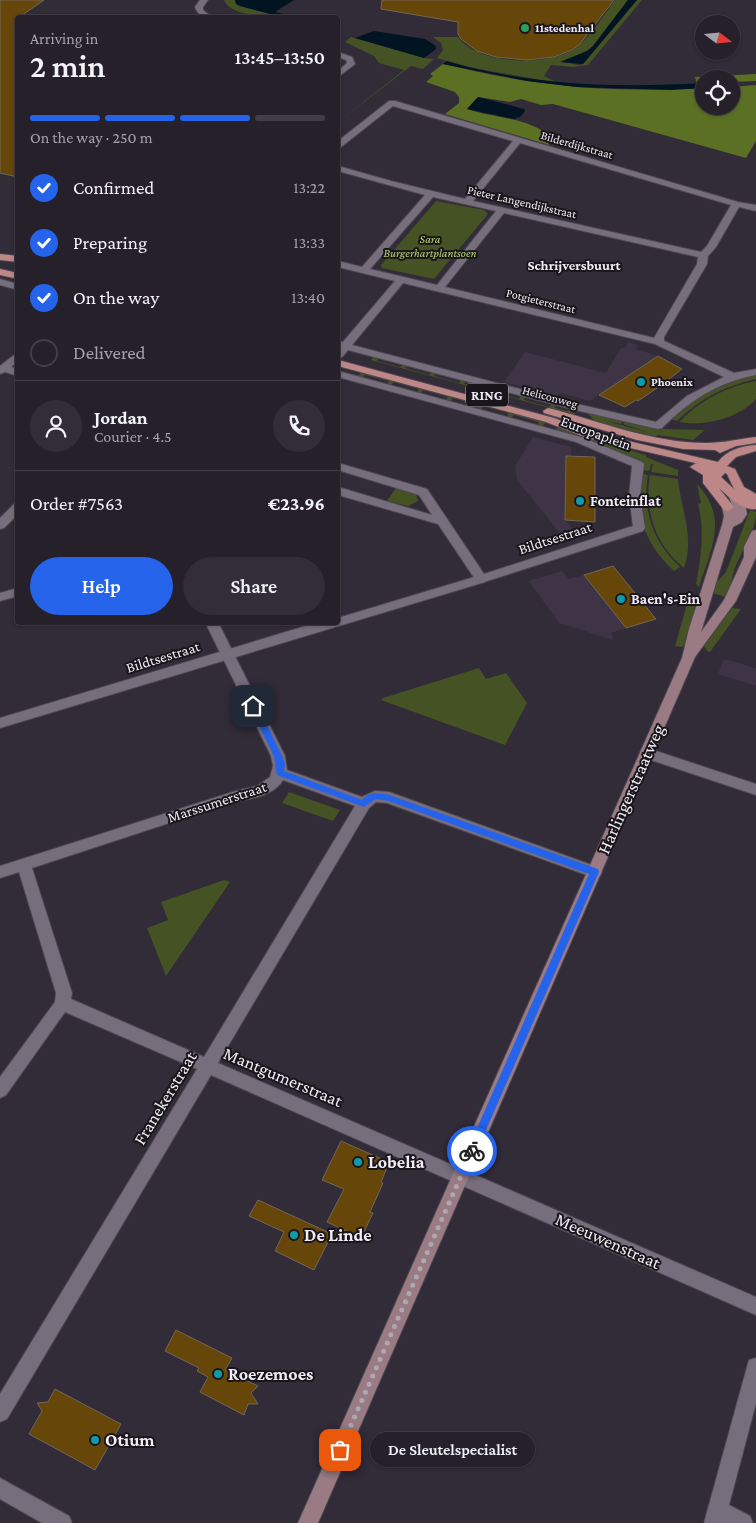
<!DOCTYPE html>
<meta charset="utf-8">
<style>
body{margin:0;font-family:"Crimson Pro",serif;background:#322d36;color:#f1f3f6;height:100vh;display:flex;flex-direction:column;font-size:19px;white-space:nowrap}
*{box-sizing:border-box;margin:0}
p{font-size:16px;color:#a4a3a8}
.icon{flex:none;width:28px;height:28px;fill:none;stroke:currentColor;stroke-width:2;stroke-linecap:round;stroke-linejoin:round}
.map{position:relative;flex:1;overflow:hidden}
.sheet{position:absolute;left:15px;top:15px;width:325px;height:610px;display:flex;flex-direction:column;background:#26202a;border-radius:5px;box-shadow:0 1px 4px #0004,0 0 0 1px #423e47}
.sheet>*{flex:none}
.needle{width:32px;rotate:106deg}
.fabs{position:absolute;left:695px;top:15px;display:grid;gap:10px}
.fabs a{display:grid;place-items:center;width:45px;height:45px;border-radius:50%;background:#26202a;box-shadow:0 1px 4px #0004,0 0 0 1px #423e47;font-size:25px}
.pin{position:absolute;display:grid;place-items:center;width:42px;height:42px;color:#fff;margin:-21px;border-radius:10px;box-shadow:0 2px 8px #0006}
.courier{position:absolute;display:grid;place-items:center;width:50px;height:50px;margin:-25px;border:4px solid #2563eb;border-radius:50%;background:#fff;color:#222;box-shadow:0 1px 6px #0007}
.bubble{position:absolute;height:35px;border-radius:18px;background:#26202a;box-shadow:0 1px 4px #0004,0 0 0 1px #423e47;font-size:16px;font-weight:600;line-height:35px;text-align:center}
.headline em{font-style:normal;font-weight:600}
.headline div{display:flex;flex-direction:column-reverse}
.headline{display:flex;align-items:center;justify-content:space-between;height:85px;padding:0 15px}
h1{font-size:32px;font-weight:600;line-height:38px}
.bar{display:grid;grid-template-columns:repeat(4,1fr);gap:8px 5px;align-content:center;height:60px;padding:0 15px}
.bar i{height:6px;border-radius:4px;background:#423e47}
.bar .on{background:#2563eb}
.bar p{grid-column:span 4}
.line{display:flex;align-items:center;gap:12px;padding:0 15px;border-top:1px solid #423e47}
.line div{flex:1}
.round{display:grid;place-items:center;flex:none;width:52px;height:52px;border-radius:26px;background:#322d36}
ol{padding:0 15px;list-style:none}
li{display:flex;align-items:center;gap:15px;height:55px}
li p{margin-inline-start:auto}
li .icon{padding:5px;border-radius:50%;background:#2563eb;color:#fff;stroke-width:4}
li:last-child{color:#a4a3a8}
li i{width:28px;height:28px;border:2px solid #423e47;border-radius:50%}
.cta{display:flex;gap:10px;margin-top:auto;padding:10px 15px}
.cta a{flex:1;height:58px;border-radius:30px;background:#2563eb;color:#fff;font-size:20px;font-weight:600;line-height:58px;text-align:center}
.cta a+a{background:#322d36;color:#f1f3f6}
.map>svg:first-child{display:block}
</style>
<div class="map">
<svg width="756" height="1523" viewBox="0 0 756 1523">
<rect width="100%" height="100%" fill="#322b38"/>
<path fill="#3e3446" d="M628,342L638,345L636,349L658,356L590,401L560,393L558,396L504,382L525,352L606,373L621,348H625Z
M533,437L571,447V456H566L565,520L576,533L563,537L517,480L515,466Z
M562,571L569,579L584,575L626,628L611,633L613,637V640L559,623L529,581Z
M724,659L756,668V686L718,674Z"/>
<path fill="#455324" d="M224,0H235L236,4L240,6L282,17C267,17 230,16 224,0Z
M615,0H628L593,46L587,51L562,62L579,65L583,64L637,0H642L588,65L573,67L551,65L544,76L558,83L467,67L437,58L443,50L441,43L433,37H458C478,65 546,66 573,50C588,41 604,14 615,0Z
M351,37L424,58L434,59L423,69L411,66L338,122L404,70L379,63L374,56L345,42Z
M436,201L484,210L488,214L434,279L382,268L381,265Z
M374,356L379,357L377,361L400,367L403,364L407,365L405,368L429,375L432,372L436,373L434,376L459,383L461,380L466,381L464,384L489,391L491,387L495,389L494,392L519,399L521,395L525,397L524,400L549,407L552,404L556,405L555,408L567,411L570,408L576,415L371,360Z
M361,372L544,421L594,440L646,455V457L678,470V476L651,472L653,464H651L649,471L641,470L556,431L557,427L545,423L542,427L537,426L539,422L514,415L511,418L507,417L508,413L483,406L481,410L476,409L478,405L453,398L450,402L446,400L448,397L423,390L421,393L417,392L419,389L394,382L391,385L387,384L389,381L365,375L362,378L358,377Z
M756,375V379C725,386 699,399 677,421L670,419C694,396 724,381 756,375Z
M756,381V399C740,418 703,427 679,422C700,400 726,387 756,381Z
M589,412L623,421L621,424L603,420L650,433L623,424L625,421L665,429L705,430L693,440L657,435L656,437L595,421L588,414Z
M640,473L648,475C642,511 653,542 680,567L674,571C640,538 639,518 640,473Z
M650,475L678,479C681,510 695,537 684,568C655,545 644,510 650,475Z
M697,484C729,518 711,548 699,587L696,584C701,557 705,531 698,504L701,503Z
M396,488L416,494L418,501L408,506L387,501Z
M750,510L756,512C756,534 739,553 733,574C731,582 731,590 726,597L713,593V586L726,572Z
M690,594L698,598L685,644L682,647L675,646Z
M732,608L741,609L710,652L707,651L704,646Z
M479,668L486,679L506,673L527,703L505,745L381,700L383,698Z
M289,792L340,810L333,821L282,803Z
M224,880L230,882L166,976L147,928L168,920L161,902Z"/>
<path fill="#5b7023" d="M443,64C481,73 520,81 559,85C607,91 656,90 704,88V106H731V87L756,85V141L746,158L553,104L541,105L521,99L510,102L478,97L467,109C493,118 523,117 546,133L549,145L445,114L459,103V97L455,92L426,82L433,76L430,74Z
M756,74V81L731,82V79H704V83L697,84L695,77Z"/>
<path fill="#001422" d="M235,0H294L275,12L298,17H282L240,6L236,4Z
M628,0H637L583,64L560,62L587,51L593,46Z
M374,31L425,39L436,46V49L424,58L355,38Z
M447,61C531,86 617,88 704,83V88L671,90L577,87L527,81L443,64Z
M478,97L524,109L525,111L520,117L514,119L467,109Z"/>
<path fill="#674609" stroke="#706658" d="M0,0H44L18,18V177L0,173Z
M382,0H614L580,44L572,50L554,57L527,60L496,57L477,51L461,39L458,34V22L381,9Z
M658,356L682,369L660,386L638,401L636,400L625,407L599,395Z
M566,456L595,457V522L565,520Z
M613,566L656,619L626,628L584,575Z
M341,1141L384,1160L388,1165L381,1182L383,1183L370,1212L373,1213L361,1238L327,1222L344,1189L322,1180Z
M258,1200L332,1234L314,1270L275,1251L284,1232L249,1216Z
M176,1330L232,1358L225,1370L258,1386L251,1393L258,1404H248L244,1415L200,1392L208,1377L197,1371L199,1368L165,1351Z
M55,1389L121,1424L95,1470L29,1434L42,1411L37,1403L48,1402Z"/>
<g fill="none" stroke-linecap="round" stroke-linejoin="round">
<defs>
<path id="minor" d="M200,0H208L203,7V10L213,18C205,18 198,16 195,7Z
M338,52L352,57L355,64L338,77V71L347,63L346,60L338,57Z
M389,101H395L738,202L756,205V211L739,207L716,247L708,256L707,264L664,337V341L734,373L756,369V375C718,382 689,401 662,428L658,429L571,409L348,350L342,357L338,358V341L343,342L395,281L338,267V261L362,267L425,195L338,171V166L391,181L465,199L513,141L393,106L341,147H338V141ZM520,143L731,205L707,246L701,252L473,201ZM433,197L496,211L437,285L370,269ZM504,213L698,257L697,264L654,338L445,287ZM403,283L655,344L724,377L687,396L656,422L577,404L352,345Z
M0,279L18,284V290L0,285Z
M18,352V361L11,367L18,369V376L5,372L0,374V366Z
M338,371L584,438L642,462L644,464L640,496L645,528L643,531L481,583L477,582L438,524L338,495V487L432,515L419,495L338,470V463L427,489L484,574L633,526L629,496L632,466L576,442L338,377Z
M18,503V514L4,528L0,529V518L14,504Z
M18,588V596L0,601V593Z
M205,622H218L285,756L287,770L362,797L375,791L389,792L600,868L602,872L600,876L595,878L387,803L376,802L369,808L218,1063L756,1297V1315L211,1075L7,1419L0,1422V1394L197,1069L65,1012L6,1095L0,1098V1077L55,1002L56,993L19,872L0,878V866L236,791L257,786L270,777L273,766L271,756ZM283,780L355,806L204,1057L71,999L72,993L32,868L236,801C253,799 274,795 283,780Z
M647,748L756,784V795L642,757L640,753L642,749Z
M756,1358V1403L729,1505L750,1516L753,1523H704L747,1367L749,1360Z"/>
<path id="tertiary" d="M481,575L487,579L485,582L0,728V718L319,622H338V618Z
M0,1478L69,1516L72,1523H42L0,1499Z"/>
<path id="secondary" d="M735,493L739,494L745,503L747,514L742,522L733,527L701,632L724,600L744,557V547L752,531L756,530V557L736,601L695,657L318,1523H298L682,658L689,629L722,525L724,516L722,507L728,503L732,504L734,510L729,497Z"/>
<path id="primary" d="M0,254L18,256V262L0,260Z
M0,269L18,273V279L0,275Z
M338,360L554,418L594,433L718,462C727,450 741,446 756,445V451L736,457L727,466L735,469L744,487L756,494V509C742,511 728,496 718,487L734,507L728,511L724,510L703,483V475L690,467L696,463L704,465L587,438L546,422L338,366ZM725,473L727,474L734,489L721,477Z
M548,408C600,421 652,443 706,443C723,443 739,439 756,437V443L736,446L720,453L715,450L683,449L637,440L544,413L543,411Z"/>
</defs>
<use href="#minor" stroke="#4d4752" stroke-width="2"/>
<use href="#tertiary" stroke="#4d4752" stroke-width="2"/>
<use href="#secondary" stroke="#4d4752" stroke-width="2"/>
<use href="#primary" stroke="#4d4752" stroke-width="2"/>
<use href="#minor" fill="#766e7d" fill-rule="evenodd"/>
<use href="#tertiary" fill="#766e7d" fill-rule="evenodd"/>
<use href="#secondary" fill="#9a7b83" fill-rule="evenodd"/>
<use href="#primary" fill="#bd8788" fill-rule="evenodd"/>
</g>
<path fill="#2563eb" d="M250,703H256L282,756L285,764L284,771L362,800C370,791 378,793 389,795L598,869L599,872L475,1155L472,1156L467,1151L589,874L389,801L376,799L364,807L277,775L274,756L249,706Z"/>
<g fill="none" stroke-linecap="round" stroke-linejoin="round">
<path stroke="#aea8b2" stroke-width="5" stroke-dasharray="0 9" d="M340,1450L472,1151"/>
</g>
<circle fill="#2e9e5b" stroke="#18151b" stroke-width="2" cx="525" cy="28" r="5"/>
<g fill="#0f9aa8" stroke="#18151b" stroke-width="2">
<circle cx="641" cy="382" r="5"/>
<circle cx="580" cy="501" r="5"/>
<circle cx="621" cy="599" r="5"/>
<circle cx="358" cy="1162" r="5"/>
<circle cx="294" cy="1235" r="5"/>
<circle cx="218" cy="1374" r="5"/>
<circle cx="95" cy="1440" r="5"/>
</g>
<g text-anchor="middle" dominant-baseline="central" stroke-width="4" stroke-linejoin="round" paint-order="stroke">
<g font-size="12" font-weight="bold" fill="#f0ebf4" stroke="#18151b" text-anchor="start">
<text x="535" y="28">11stedenhal</text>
<text x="651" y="382">Phoenix</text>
</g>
<g font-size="12" fill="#f0ebf4" stroke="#18151b">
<text transform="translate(577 145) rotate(16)">Bilderdijkstraat</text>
<text transform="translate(522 202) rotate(13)">Pieter Langendijkstraat</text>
<text transform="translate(541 301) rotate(14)">Potgieterstraat</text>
<text transform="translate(550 397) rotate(15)">Heliconweg</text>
</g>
<g font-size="12" font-style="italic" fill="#b5d46d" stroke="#18151b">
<text x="430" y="239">Sara<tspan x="430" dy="14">Burgerhartplantsoen</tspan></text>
</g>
<g font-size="14" font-weight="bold" fill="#f0ebf4" stroke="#18151b">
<text x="574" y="265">Schrijversbuurt</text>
</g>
<rect fill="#18151b" stroke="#afabb3" stroke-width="1" x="466" y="383.5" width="42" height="23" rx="4"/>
<g font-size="14" font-weight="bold" fill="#f0ebf4">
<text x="487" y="395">RING</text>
</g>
<g font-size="15" fill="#f0ebf4" stroke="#18151b">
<text transform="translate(596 433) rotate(20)">Europaplein</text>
<text transform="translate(555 538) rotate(-18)">Bildtsestraat</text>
<text transform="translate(163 657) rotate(-17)">Bildtsestraat</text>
<text transform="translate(217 802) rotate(-18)">Marssumerstraat</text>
</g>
<g font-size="15" font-weight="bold" fill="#f0ebf4" stroke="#18151b" text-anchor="start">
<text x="590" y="501">Fonteinflat</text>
<text x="631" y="599">Baen's-Ein</text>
</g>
<g font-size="18" fill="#f0ebf4" stroke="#18151b">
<text transform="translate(631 789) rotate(-66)">Harlingerstraatweg</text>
<text transform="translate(283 1077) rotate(23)">Mantgumerstraat</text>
<text transform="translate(165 1098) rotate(-59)">Franekerstraat</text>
<text transform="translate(608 1241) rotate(24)">Meeuwenstraat</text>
</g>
<g font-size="18" font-weight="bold" fill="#f0ebf4" stroke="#18151b" text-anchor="start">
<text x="368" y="1162">Lobelia</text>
<text x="304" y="1235">De Linde</text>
<text x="228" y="1374">Roezemoes</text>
<text x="105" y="1440">Otium</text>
</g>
</g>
</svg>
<div class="fabs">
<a><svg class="needle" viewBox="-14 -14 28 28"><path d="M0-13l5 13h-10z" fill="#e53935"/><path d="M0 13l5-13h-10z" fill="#a4a3a8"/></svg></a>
<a><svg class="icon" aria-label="locate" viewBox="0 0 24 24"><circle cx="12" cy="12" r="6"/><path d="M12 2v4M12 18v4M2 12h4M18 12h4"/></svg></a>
</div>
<div class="pin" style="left:340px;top:1450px;background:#ea580c"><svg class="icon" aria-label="bag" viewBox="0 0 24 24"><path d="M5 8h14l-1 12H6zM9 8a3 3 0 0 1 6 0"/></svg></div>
<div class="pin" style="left:253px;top:706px;background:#1f2937"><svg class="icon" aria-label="home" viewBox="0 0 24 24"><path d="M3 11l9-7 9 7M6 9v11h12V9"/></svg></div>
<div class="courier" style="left:472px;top:1151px"><svg class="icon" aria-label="bike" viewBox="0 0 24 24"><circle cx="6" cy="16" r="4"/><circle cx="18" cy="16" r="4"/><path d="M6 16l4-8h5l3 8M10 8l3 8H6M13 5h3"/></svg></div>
<div class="bubble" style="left:370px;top:1432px;width:165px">De Sleutelspecialist</div>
<section class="sheet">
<div class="headline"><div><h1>2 min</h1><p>Arriving in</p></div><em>13:45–13:50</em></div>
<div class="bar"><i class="on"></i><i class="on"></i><i class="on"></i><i></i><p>On the way · 250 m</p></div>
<ol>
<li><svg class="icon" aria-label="check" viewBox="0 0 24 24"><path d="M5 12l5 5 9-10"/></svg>Confirmed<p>13:22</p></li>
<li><svg class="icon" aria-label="check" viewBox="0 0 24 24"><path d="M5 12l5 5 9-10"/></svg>Preparing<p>13:33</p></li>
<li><svg class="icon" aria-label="check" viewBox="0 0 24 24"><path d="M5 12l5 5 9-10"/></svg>On the way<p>13:40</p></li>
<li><i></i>Delivered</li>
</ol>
<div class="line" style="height:90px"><a class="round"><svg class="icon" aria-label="person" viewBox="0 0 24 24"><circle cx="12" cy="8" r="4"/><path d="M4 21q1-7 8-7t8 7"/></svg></a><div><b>Jordan</b><p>Courier · 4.5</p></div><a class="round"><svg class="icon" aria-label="phone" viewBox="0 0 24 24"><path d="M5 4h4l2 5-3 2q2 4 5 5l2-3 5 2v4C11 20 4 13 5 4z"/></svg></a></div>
<div class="line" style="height:65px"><div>Order #7563</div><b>€23.96</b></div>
<div class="cta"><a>Help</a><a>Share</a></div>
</section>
</div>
